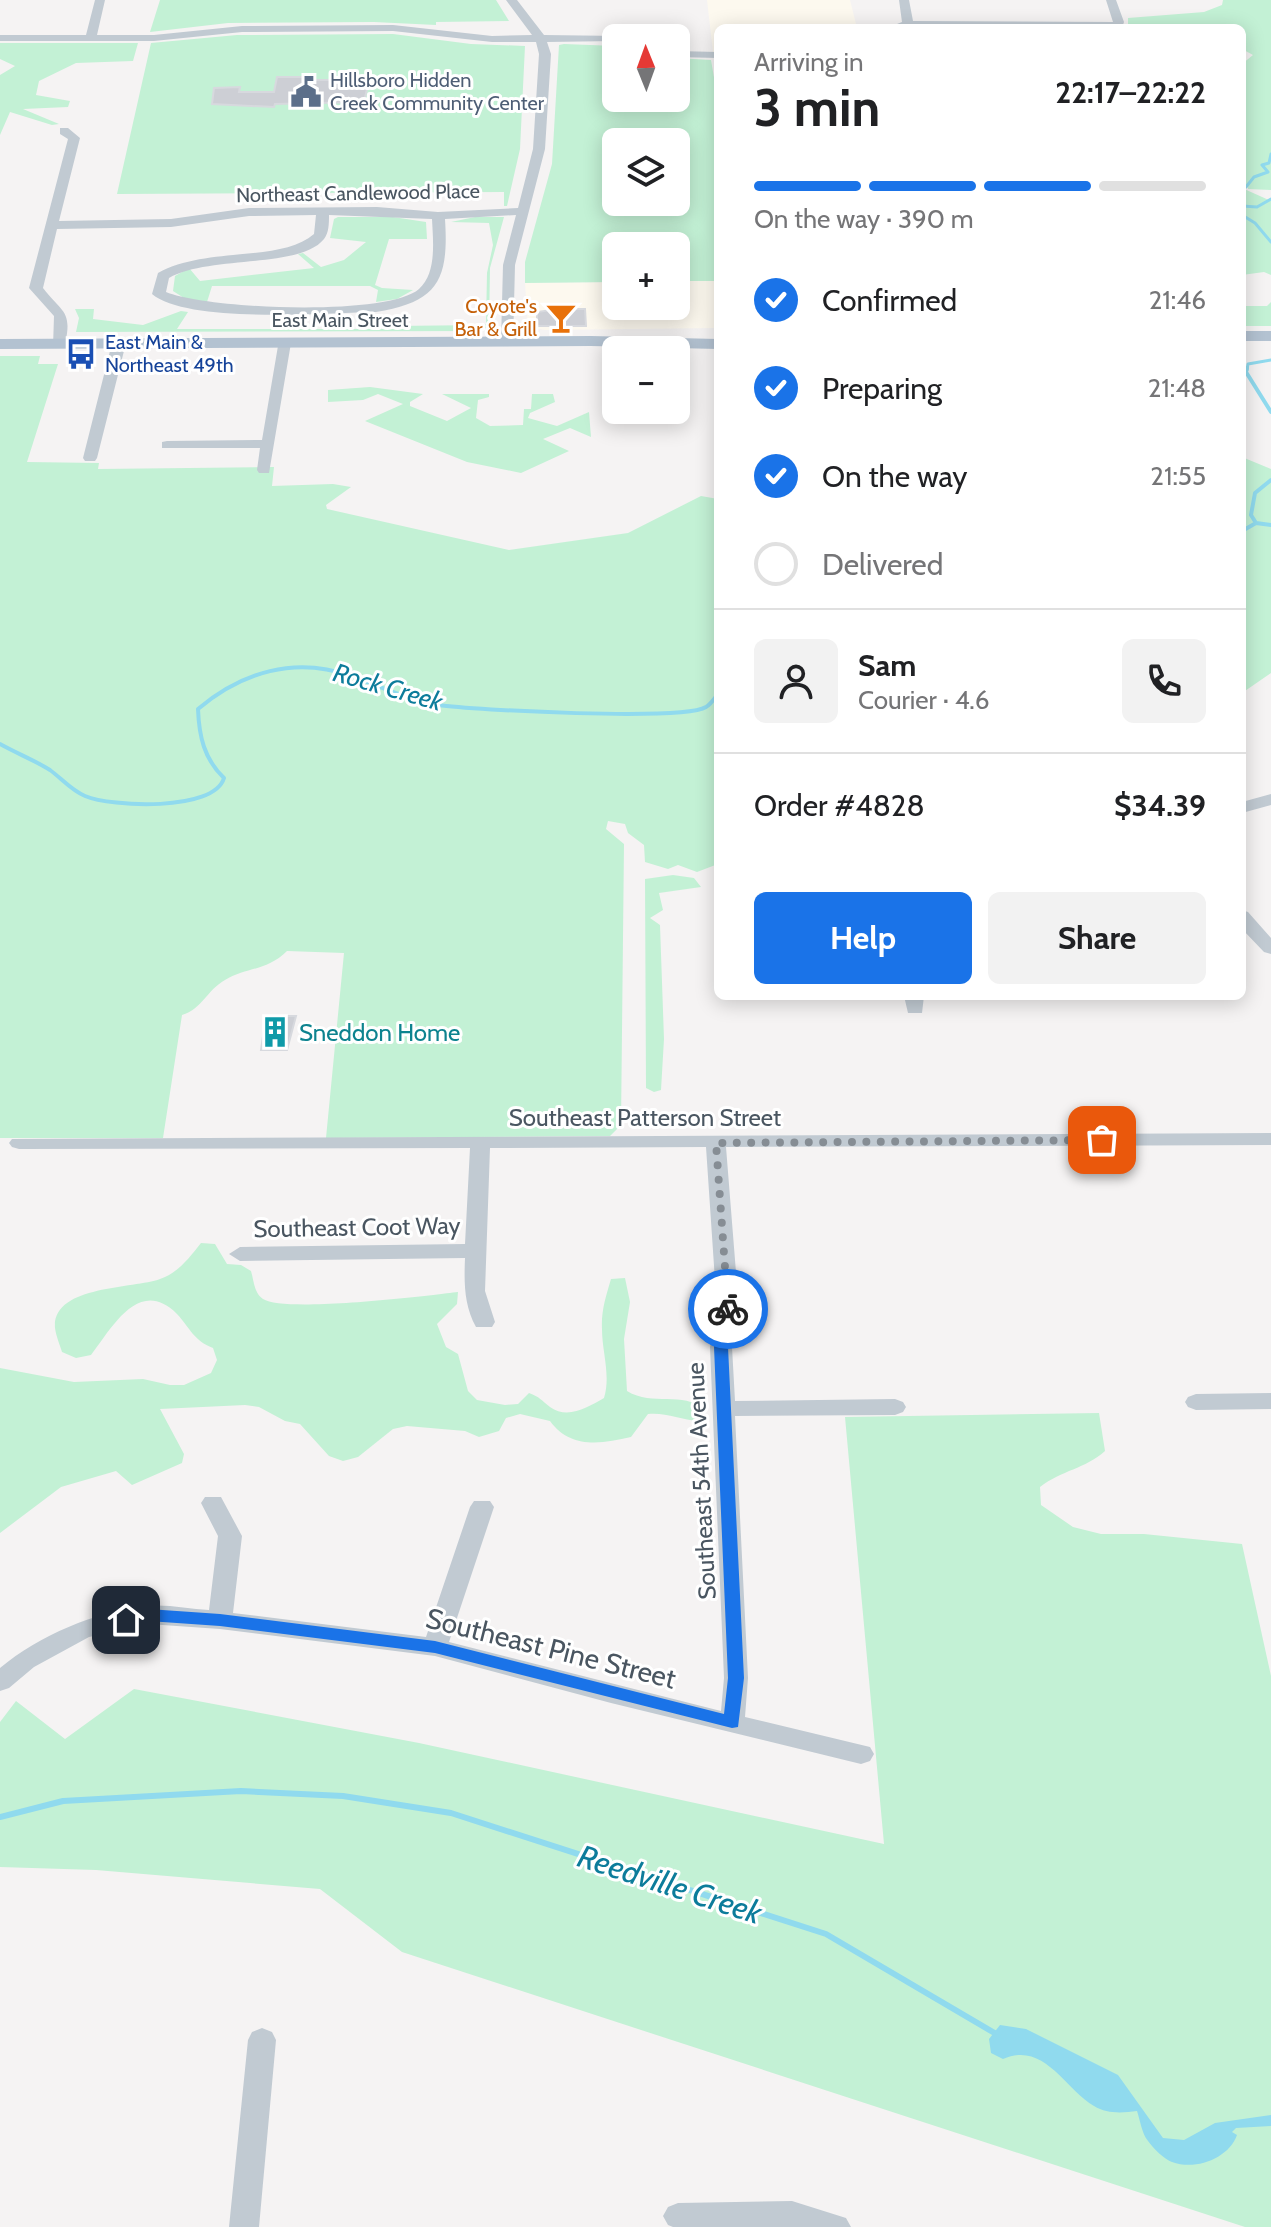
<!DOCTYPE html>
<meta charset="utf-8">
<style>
body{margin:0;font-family:Cabin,sans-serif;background:#f2f2f2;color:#202124;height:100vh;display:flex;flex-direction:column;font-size:30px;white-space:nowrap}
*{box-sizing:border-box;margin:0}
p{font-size:26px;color:#757577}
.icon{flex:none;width:44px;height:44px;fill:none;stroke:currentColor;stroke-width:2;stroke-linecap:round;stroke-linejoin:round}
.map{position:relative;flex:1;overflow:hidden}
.details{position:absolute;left:714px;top:24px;width:532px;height:976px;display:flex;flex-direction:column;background:#fff;border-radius:12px;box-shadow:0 4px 20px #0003}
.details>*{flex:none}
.needle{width:52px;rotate:359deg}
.fabs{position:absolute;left:602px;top:24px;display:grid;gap:16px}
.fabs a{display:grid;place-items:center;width:88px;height:88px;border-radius:12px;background:#fff;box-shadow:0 4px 20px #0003;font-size:40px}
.pin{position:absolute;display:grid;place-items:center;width:68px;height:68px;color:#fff;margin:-34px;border-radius:16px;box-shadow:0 4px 12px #0006}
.courier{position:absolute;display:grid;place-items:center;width:80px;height:80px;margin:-40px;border:6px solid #1a73e8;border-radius:50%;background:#fff;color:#222;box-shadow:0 2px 10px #0007}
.summary em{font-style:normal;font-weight:800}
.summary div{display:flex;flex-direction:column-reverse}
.summary{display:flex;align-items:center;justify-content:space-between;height:136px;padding:0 40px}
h1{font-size:52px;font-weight:800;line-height:60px}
.bar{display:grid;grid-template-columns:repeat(4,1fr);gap:12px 8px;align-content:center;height:96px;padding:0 40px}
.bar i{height:10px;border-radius:6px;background:#e0e0e0}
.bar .current{background:#1a73e8}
.bar p{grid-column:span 4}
.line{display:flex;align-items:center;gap:20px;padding:0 40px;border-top:2px solid #e0e0e0}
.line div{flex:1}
.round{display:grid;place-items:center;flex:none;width:84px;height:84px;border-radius:12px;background:#f2f2f2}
ol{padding:0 40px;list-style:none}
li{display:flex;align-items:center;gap:24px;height:88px}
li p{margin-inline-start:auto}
li .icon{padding:8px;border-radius:50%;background:#1a73e8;color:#fff;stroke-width:4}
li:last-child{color:#757577}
li i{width:44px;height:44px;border:4px solid #e0e0e0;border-radius:50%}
.button{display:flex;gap:16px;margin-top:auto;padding:16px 40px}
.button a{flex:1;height:92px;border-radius:12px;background:#1a73e8;color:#fff;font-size:32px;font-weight:800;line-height:92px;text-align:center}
.button a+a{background:#f2f2f2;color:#202124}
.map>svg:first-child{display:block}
</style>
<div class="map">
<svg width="1271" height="2227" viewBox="0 0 1271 2227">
<rect width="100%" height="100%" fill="#f5f3f3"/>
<path fill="#fdf9ef" d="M707,0H850L857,28H718V52H713Z
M676,281H718V328L545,330L528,327L525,283L616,282V306H676Z"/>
<path fill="#c3f1d5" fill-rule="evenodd" d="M160,0H496L509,21L436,22V25L374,22L228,23L150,32Z
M1223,0H1271V190L1248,189V185L1242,187V64L1253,55L1242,49V28H1128V18L1204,12L1222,5Z
M393,34L471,44L525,46L520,149L507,206H504V192L117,194L151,43L237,35Z
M0,43H138L133,61L76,63L39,81L36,95L70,101L68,107L23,109L59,124L52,125L10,112L0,135V75L15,66L0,59Z
M564,44L616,46V98H676V58L711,60L718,101V281H676V246H616V282L525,283V262L552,164L559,45ZM616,142H676V202H616Z
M1242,188L1271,201V275L1264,272L1242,275Z
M338,217H393L426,222L427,239H389L375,285L382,288L413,290L397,299L376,302L378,290L370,286H212L207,302L184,298L173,291L175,276L189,268L200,281L314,268L298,254L303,253L321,267L344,260L366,242L330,238L334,219Z
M475,217H504L490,268L489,326L481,331L76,332L79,318L75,309H94L93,319L143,325L181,311L188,312L177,329H393V326L483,325L486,324L487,273L493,245L489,223L451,222Z
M1271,302V326H1242V306H1267Z
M0,356H40L38,364H58L27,462L99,463L98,469L274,467L272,486L333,484L351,487L326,505L327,509L509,550L628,533L701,496L718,499V864L697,872L678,865L668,869L645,862L644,845L628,833L625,824L608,821L606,829L624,844L621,1125L610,1136L326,1138L344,953L287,951C267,971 247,967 225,980C207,990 202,1009 182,1015L163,1138H0Z
M370,387L423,394L410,402V406L447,421L471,408L442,394H489V397L478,400L476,418L490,426L523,425L524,409H531L532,394H553L555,402L530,413L528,418L557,426L589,412L591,437L570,428L543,439L569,451L521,473L467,462L365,421L403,404L378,394L363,400L328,402V390Z
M1242,457L1271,469V673L1242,693Z
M673,875L694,878L701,887L659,893L663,910L650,918L660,925L664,1039L661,1090L654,1092L646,1088L645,879Z
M201,1243L215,1244L227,1264L241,1265L251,1271C254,1281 254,1293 263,1299C284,1313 425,1296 458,1292L457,1304L437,1324L446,1347L458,1354L468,1391L477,1400L505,1405L518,1404L529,1393C540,1397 541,1400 550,1407C568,1420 588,1407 604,1398C611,1375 602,1352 602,1329C601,1311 606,1296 611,1279L625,1278L630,1302L624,1339L627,1391C653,1407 682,1390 705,1410L699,1421C681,1420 665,1412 648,1414L631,1437C601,1444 570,1449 550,1421L520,1414L506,1418L499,1431L479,1437L465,1431L407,1426L393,1429L358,1457L343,1461L329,1456L300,1424L285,1421L259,1407L245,1405L160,1409L184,1454L182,1463L132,1485L116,1471L61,1487L0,1533V1368L74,1382L143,1379L170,1385H184L211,1373L217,1360L213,1348C194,1341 190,1328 177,1314C139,1276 112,1328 91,1355L76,1358L62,1352C60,1345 56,1336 55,1328C52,1285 133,1289 160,1279C178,1273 190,1257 201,1243Z
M1099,1413L1105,1451C1085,1469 1062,1470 1040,1487L1041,1505L1073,1527L1101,1534H1144L1242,1544L1271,1676V2227H1245L402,1952L320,1889L96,1870L0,1867V1722L16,1701L65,1739L134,1689L419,1743L884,1844L845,1417Z"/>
<path fill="#90daee" d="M1000,2025L1026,2029L1118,2075L1163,2138L1184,2140L1215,2123L1271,2115V2126L1236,2128L1232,2132L1237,2135C1229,2158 1196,2171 1172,2162C1165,2160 1153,2148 1148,2141C1142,2134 1140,2120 1137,2111C1122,2113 1107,2114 1094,2106C1064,2088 1044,2041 1003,2059L991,2053L989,2039Z"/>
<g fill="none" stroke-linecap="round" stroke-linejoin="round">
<path stroke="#90daee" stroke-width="3" d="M1246,187L1254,177L1268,172L1262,165L1269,163L1271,154
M1242,206L1257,207L1271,199
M1242,215L1255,223L1271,242
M1247,370L1248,364L1271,360"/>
<path stroke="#90daee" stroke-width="4" d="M1247,368L1246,372L1271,412
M1256,523L1251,515L1255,493L1271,480
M1242,531L1256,523L1271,525
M0,744C16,753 34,760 50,770C61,778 72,791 85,796C111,807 214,812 224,778C204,759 199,736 198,709C242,672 295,656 351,676C379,686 408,700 438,705C473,710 683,721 706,707C710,705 715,698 718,694"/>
<path stroke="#90daee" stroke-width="6" d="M0,1817L63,1801L241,1791L343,1796L451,1813L826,1934L998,2035"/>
</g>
<path fill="#cdcfd5" stroke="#d7d9de" stroke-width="2" d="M277,77H308V80H369L364,102L275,104L274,107L212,104L214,88L240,87L239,92H274Z
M558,309H585L586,326H537V312Z
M266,1016H296L287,1050H261Z"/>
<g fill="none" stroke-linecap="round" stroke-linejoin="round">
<path fill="#c1cad2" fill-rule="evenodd" d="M95,0H105L97,35H154L242,26L393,25L492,36L532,35L506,0H517L544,35L620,36L622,38H616V41L547,42L551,54L545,149L515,265L513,344L501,341L503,265L516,215L445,219C449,280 438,302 376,312C327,313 188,324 152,294L158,273C206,246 281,263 314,234L316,215L249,216L171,227L57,229L43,288C61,312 73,310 65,344L53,347L54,316L29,288L68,139L60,134V128H68L80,138L59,221L171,219L249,208L377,207L438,212L518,208L533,149L539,54L536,42H492L393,31L242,32L154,41H0V35H86ZM329,215L432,219C433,241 437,273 419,289C387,317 206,309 166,292L169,278C209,255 300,269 324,239C329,233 329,223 329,215Z
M899,0H909L913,21L1113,22L1106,0H1116L1124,22L1122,28H887L902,22Z
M676,51L718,52V58L676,57Z
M119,339L126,343L97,458L95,461H85L83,458L112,343Z
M279,340L291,343L269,473H259L257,470L260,448H162V442L167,441L262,440Z
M1271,794V805L1242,813V802Z
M1242,910L1248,912L1271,938V954L1264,952L1242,929Z
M904,996H924L922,1013H908Z
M1271,1133V1145L726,1147L739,1310L732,1347L735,1401L895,1399L903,1402L906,1407L903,1412L895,1415L735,1416L748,1678L745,1717L870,1747L874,1754L870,1761L861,1764L611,1703L435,1656L220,1629L148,1624L89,1637L34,1667L9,1688L0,1691V1668C40,1635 94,1612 147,1606C167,1604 189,1609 209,1610L218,1536L201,1503L205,1497H221L242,1536L233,1613L426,1637L470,1507L474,1501H490L494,1507L449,1642L721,1711L724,1678L710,1347L717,1310L706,1147L490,1148L485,1291L495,1322L492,1327H476C464,1305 464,1283 465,1258L240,1261L229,1254L240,1247L465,1244L470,1148L19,1149L12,1147L9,1143L12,1139Z
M1271,1393V1409L1196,1410L1188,1407L1185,1402L1188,1397L1196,1394Z
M262,2028L272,2032L276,2040L259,2227H229L248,2040L252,2032Z
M792,2201L846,2218L851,2227H673L668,2225L663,2216L668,2207L678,2203Z"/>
<path fill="#b3c2d1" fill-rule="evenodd" d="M1242,331H1271V341H1242Z
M591,336L718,339V349L591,346L0,349V339Z"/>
</g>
<path fill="#1a73e8" d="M728,1304L735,1309L728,1347L744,1678L738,1727L732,1728L435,1653L220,1626L148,1621L126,1626L118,1620L120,1616L148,1609L220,1614L435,1641L724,1714L728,1678L714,1347L721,1309Z"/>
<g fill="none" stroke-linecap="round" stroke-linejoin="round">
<path stroke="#868d94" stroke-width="8" stroke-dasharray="0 14.4" d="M728,1309L716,1143L1102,1140"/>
</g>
<defs>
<symbol id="civic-bare" viewBox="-9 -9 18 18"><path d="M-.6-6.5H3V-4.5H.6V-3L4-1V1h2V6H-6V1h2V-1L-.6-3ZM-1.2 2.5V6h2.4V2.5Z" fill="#5c6f8a" stroke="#fff" stroke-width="2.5" paint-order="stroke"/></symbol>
<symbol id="bar-bare" viewBox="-9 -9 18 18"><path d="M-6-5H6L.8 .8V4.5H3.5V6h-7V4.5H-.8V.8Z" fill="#e8710a" stroke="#fff" stroke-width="2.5" paint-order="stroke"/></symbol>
<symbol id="bus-bare" viewBox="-9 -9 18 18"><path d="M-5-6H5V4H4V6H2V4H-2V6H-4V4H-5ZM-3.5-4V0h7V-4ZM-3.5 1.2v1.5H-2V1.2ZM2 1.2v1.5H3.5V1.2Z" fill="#1a4fb4" stroke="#fff" stroke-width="2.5" paint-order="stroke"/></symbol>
<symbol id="building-bare" viewBox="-9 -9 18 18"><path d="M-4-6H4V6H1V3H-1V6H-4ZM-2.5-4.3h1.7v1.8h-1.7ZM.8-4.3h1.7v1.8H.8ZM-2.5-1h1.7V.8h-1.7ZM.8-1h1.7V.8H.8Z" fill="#0f9aa8" stroke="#fff" stroke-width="2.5" paint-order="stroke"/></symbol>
</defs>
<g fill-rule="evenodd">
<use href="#civic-bare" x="284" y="70" width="44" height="44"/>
<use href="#bar-bare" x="539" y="296" width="44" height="44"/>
<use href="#bus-bare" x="59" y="332" width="44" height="44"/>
<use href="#building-bare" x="253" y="1010" width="44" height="44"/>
</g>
<g text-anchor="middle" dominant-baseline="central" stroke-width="6" stroke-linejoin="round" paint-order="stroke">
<g font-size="20" fill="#4e5e75" stroke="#fff" text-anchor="start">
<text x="330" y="80">Hillsboro Hidden<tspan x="330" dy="23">Creek Community Center</tspan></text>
</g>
<g font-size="20" fill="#4a5661" stroke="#fff">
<text transform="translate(358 193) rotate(-1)">Northeast Candlewood Place</text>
<text x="340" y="320">East Main Street</text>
</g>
<g font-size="20" fill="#c56008" stroke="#fff" text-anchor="end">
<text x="537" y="306">Coyote's<tspan x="537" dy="23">Bar &amp; Grill</tspan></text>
</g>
<g font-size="20" fill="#164399" stroke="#fff" text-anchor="start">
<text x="105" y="342">East Main &amp;<tspan x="105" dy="23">Northeast 49th</tspan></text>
</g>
<g font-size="24" fill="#0d838f" stroke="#fff" text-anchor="start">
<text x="299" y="1032">Sneddon Home</text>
</g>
<g font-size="24" fill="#4a5661" stroke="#fff">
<text x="645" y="1117">Southeast Patterson Street</text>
<text transform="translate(357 1227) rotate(-1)">Southeast Coot Way</text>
<text transform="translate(701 1481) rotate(-93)">Southeast 54th Avenue</text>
</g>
<g font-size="26" font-style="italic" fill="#0c7c9b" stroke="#fff">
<text transform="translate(388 687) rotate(16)">Rock Creek</text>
</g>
<g font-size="28" fill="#4a5661" stroke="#fff">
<text transform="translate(551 1648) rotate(14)">Southeast Pine Street</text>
</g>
<g font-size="32" font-style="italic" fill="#0c7c9b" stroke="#fff">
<text transform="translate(670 1884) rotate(18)">Reedville Creek</text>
</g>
</g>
</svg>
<div class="fabs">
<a><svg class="needle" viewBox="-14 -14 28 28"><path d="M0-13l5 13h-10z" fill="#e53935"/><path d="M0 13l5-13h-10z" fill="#757577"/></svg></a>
<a><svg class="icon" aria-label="layers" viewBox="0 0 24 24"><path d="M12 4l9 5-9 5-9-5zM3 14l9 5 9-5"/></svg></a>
<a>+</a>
<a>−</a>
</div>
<div class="pin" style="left:1102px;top:1140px;background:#ea580c"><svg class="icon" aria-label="bag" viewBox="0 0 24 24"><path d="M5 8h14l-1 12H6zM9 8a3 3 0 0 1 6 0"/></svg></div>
<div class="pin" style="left:126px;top:1620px;background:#1f2937"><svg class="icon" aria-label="home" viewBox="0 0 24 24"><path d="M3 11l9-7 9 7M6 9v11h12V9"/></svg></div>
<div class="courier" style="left:728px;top:1309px"><svg class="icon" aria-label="bike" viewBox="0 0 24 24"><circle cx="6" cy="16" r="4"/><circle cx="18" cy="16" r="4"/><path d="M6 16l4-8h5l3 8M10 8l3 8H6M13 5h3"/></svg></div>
<section class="details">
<div class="summary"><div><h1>3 min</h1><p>Arriving in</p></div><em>22:17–22:22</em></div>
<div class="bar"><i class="current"></i><i class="current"></i><i class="current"></i><i></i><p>On the way · 390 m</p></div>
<ol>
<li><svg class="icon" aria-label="check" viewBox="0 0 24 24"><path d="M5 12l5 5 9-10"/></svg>Confirmed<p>21:46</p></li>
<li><svg class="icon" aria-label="check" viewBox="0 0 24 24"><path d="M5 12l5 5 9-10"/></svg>Preparing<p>21:48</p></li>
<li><svg class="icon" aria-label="check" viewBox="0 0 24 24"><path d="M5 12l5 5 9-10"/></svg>On the way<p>21:55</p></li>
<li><i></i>Delivered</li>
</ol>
<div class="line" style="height:144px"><a class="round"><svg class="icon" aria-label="person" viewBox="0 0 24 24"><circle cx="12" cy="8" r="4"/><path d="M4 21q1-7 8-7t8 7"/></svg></a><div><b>Sam</b><p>Courier · 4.6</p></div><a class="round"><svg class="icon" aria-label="phone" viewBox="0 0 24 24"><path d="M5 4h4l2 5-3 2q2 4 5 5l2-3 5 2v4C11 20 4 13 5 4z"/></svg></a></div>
<div class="line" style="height:104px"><div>Order #4828</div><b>$34.39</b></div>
<div class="button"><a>Help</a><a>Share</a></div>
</section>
</div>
